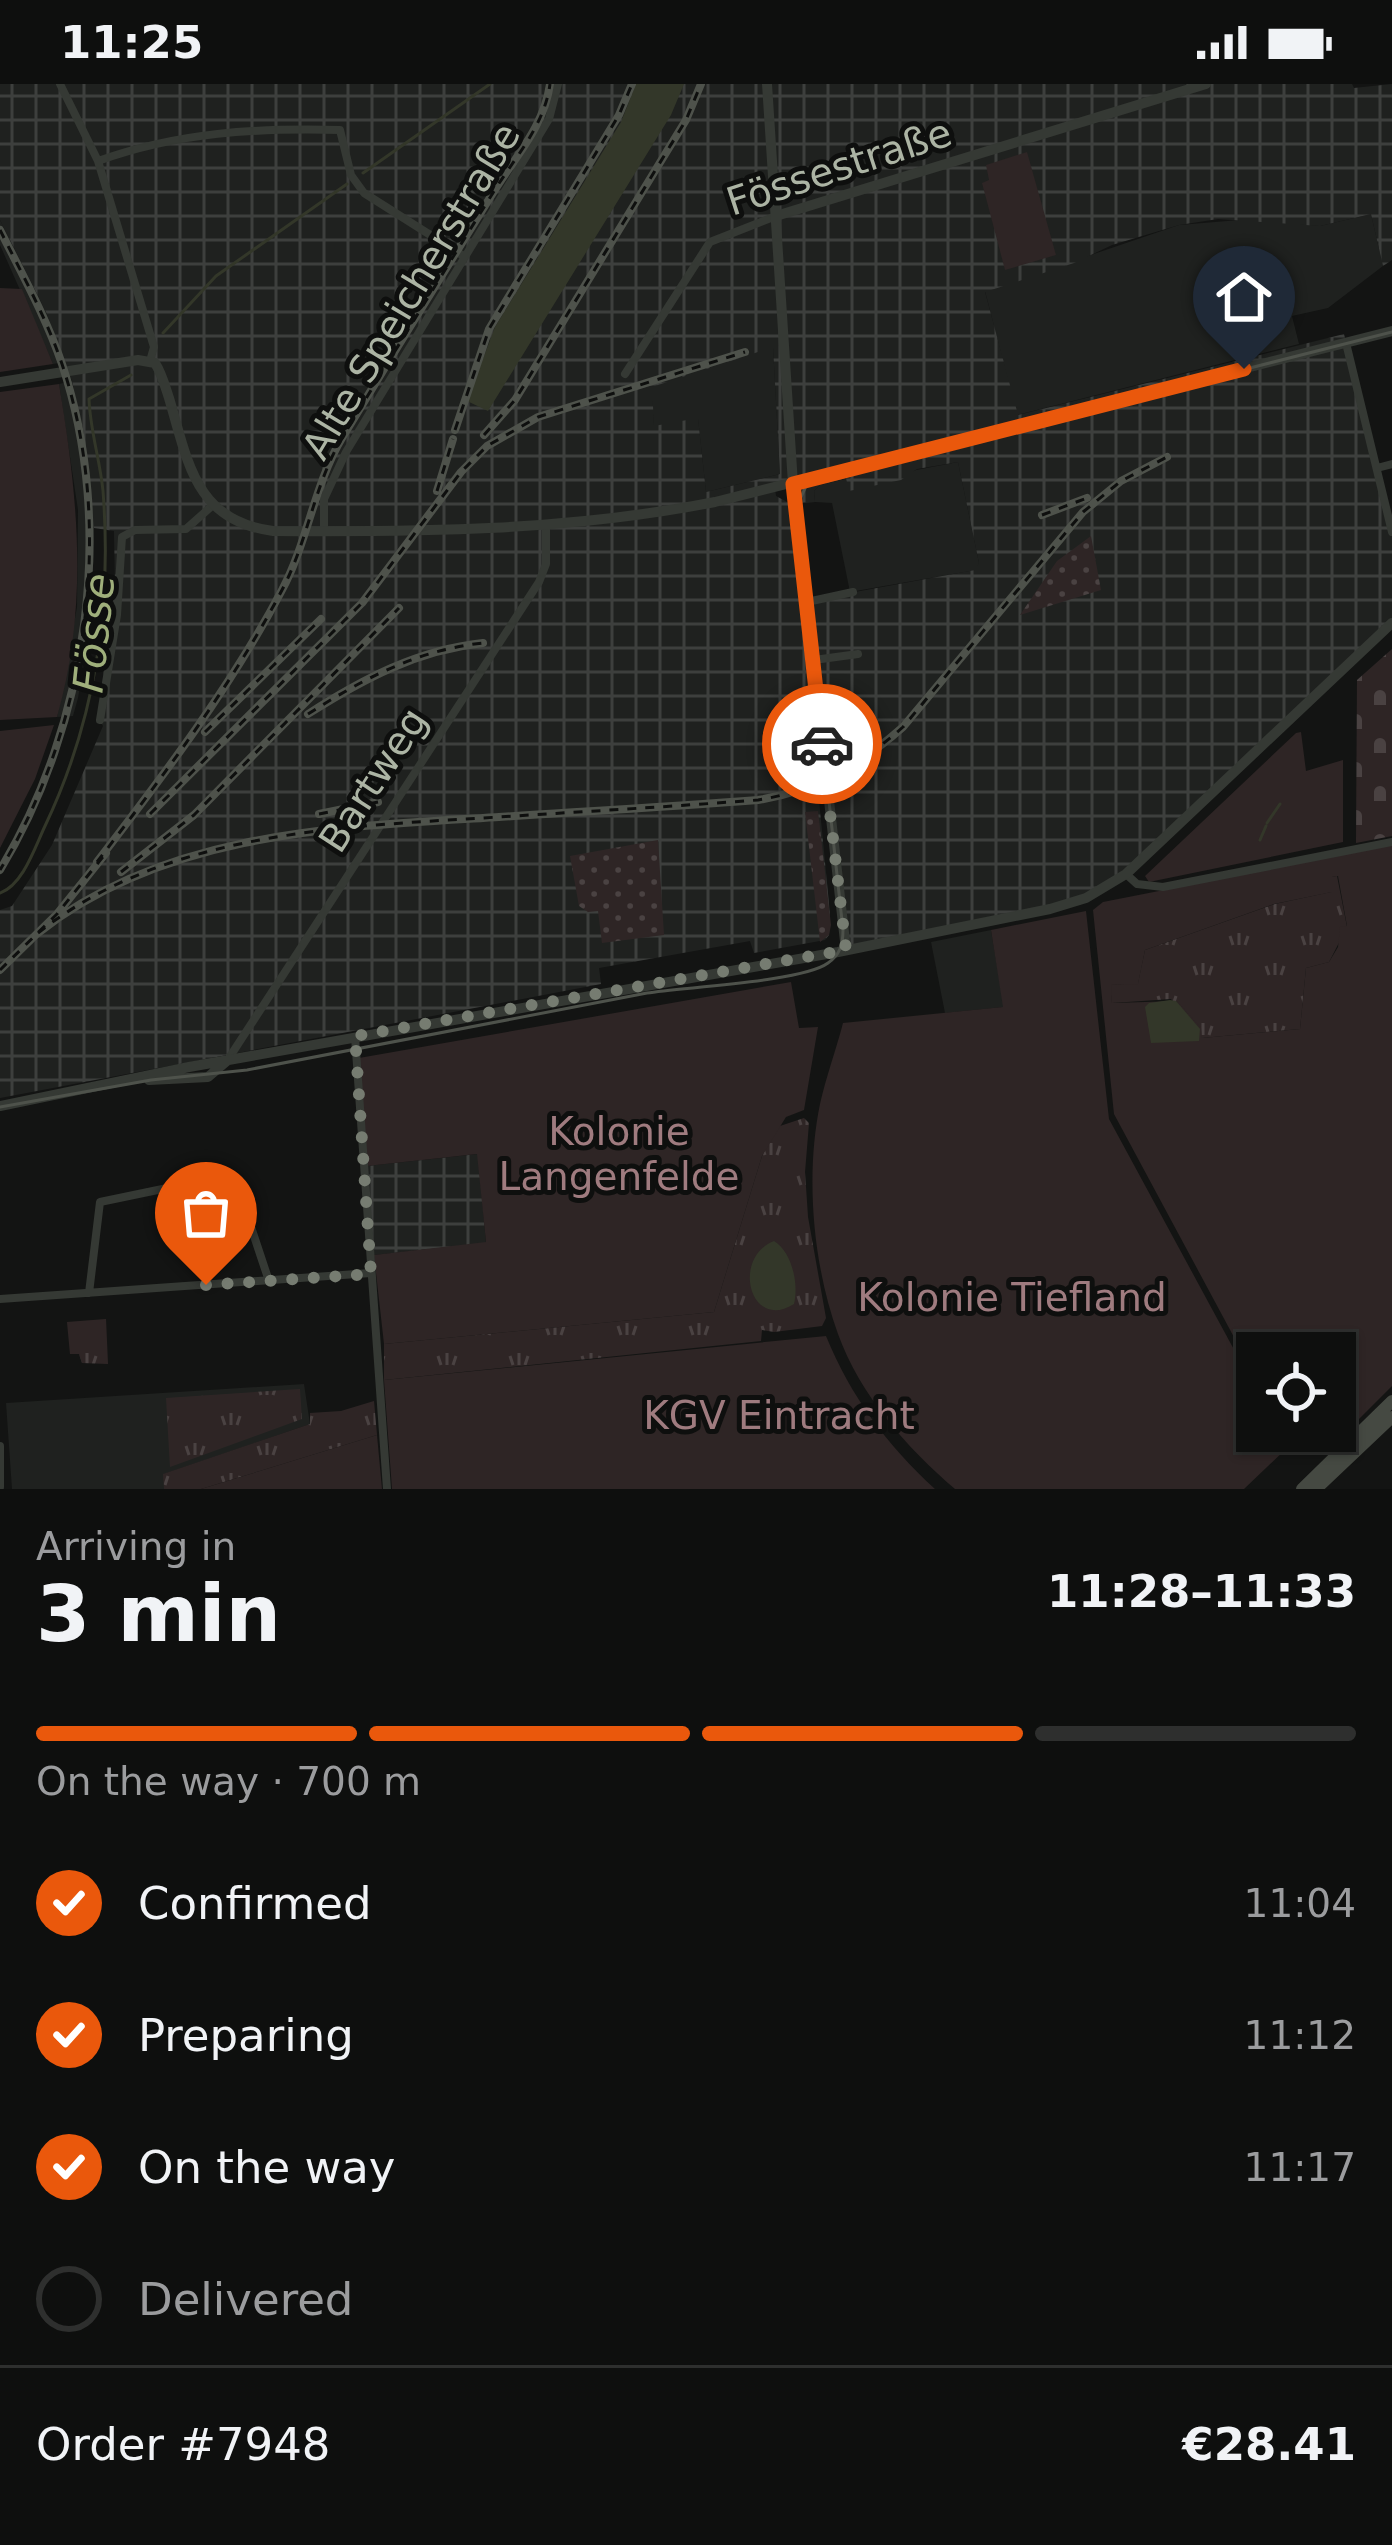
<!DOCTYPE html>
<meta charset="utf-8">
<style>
body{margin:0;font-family:"DejaVu Sans",sans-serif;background:#1c1d1c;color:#f1f3f6;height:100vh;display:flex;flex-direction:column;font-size:45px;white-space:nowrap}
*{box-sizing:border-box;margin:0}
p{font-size:39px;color:#9b9c9e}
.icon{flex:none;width:66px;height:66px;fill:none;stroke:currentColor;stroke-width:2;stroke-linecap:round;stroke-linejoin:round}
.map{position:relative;height:1405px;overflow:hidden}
.panel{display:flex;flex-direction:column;background:#0e0f0e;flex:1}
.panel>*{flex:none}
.tools{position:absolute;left:1236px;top:1248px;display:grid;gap:24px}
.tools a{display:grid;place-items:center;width:120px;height:120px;border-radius:0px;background:#0e0f0e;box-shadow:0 3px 9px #0004,0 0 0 3px #2e2f2e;font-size:60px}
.pin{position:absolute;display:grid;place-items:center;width:102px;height:102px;color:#fff;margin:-123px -51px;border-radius:50% 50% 50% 0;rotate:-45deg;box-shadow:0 0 12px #0007}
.pin .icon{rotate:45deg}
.courier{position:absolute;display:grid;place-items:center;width:120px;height:120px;margin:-60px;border:9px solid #ea580c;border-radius:50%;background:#fff;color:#222;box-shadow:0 3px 15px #0007}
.summary em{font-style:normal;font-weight:800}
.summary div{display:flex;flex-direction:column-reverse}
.summary{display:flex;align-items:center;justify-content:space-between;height:204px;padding:0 36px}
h1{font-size:78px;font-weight:800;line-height:90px}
.bar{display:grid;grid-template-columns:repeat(4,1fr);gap:18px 12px;align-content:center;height:144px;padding:0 36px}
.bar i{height:15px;border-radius:9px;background:#2e2f2e}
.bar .selected{background:#ea580c}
.bar p{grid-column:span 4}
.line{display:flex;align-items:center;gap:30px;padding:0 36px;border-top:3px solid #2e2f2e}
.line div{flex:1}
ol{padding:0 36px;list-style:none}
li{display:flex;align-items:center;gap:36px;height:132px}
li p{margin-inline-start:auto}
li .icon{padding:12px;border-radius:50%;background:#ea580c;color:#fff;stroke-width:4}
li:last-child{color:#9b9c9e}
li i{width:66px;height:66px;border:6px solid #2e2f2e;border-radius:50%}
.status{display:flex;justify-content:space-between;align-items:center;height:84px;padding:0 60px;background:#0e0f0e;direction:ltr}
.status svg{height:33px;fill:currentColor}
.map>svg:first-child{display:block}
</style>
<div class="status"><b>11:25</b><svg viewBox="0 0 49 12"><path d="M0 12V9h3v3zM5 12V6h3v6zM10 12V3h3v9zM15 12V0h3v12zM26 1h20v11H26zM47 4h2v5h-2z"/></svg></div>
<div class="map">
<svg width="1392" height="1405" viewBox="0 0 1392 1405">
<defs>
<pattern id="industrial-grid" width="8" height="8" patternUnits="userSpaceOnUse" patternTransform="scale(3)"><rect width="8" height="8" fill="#1f211f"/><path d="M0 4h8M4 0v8" fill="none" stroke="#3d3f3d"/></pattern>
<pattern id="grass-dots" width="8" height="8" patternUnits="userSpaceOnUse" patternTransform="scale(3)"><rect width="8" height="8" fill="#2e2525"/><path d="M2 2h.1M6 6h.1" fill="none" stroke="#4a4242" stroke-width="1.8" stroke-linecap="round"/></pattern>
<pattern id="cemetery-stones" width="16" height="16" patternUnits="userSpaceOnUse" patternTransform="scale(3)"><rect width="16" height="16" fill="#2e2525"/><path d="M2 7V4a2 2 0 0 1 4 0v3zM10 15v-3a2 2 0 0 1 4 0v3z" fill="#4a4242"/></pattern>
<pattern id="park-tufts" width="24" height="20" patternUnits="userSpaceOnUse" patternTransform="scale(3)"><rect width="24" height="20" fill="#2e2525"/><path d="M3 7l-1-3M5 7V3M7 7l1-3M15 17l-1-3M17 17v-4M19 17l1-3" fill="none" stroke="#4a4242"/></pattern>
</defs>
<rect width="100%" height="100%" fill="#131413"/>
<path fill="#1f211f" d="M1371,130L1383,182L1328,224L1292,232L1299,260L1017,331L985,207L1179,141L1251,135L1320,142Z
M0,136L46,228L65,278L53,280L0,161Z
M773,262L780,390L706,408L698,335L654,343L651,303Z
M72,297L94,424V471L86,568L78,614L73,632L57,633L77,523L78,426L59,300Z
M958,378L979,479L976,486L850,508L832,419L815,418L814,407L820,401L849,394L900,393L916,386Z
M991,846L1004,923L945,929L931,858Z
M304,1300L310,1340L164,1390V1405H12L6,1319Z"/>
<path fill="url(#industrial-grid)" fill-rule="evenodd" d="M0,0H56L73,31L59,0H1352L1354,4L1392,0V176L1383,182L1371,130L1320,142L1218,135L1179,141L1112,161L1074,179L985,208L1018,331L1344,250L1392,448V539L1126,790L1086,814L846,866L806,517L975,486L979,479L958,378L917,385L901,396L849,407L846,394L820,401L814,407L815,418L795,419L792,400L775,405L776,412L789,419L794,457L830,830L829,851L825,856L754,869L750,857L599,884L601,900L0,1014V826L12,822L52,761L103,642L98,633L115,500L114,447L94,444L83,345L72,297L46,228L0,136ZM773,263L780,390L706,408L698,334L654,342L652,303Z
M478,1070L486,1159L374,1171L367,1082Z"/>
<path fill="url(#grass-dots)" d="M1091,452L1101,506L1020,531L1057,477Z
M818,727L831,841L829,851L820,858L805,728Z
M658,756L664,851L602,859L598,827L588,828L579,822L570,772Z"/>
<path fill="url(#cemetery-stones)" d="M1392,565V752L1356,759L1357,596Z"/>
<path fill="url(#park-tufts)" d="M1337,792L1347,843L1329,878L1306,884L1300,945L1202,954L1171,915L1112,919L1110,901L1138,899L1145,866L1275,820L1331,808L1332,793Z
M804,1034L809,1039L805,1088L808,1133L826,1234L822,1242L774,1248L762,1246L761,1257L384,1296V1260L714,1228L762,1072L777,1043Z
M106,1235L108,1280L82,1279L79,1270H70L67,1238Z
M300,1305L302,1335L170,1383L166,1314Z
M374,1317L377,1351L201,1405H164L163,1390L310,1340V1329L341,1327Z"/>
<path fill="#2e2525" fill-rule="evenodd" d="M1027,68L1056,171L1005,186L982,99L989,96L986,81Z
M0,204L22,205L53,280L0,288Z
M59,300C78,413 89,521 57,633L0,636V308Z
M54,641L35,695L0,764V647Z
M1301,648L1306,687L1343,676V758L1149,798L1145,792L1296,649Z
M1392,761V1302L1340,1354L1309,1351L1290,1356L1285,1347H1335V1269H1257V1296L1114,1030L1093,826L1103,818ZM1338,792L1347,842L1340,843L1338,863L1329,878L1306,884L1300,945L1202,954L1201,944L1177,917L1112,919L1111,901L1138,900L1145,866L1274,820L1332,808V793Z
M1086,827L1109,1035L1257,1308V1347H1278L1287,1364L1244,1405H955C907,1364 860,1311 838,1250C813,1181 805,1092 820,1020C826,993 836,966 843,939L1003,923L991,846Z
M791,898L799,944L818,943L804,1026L786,1033L762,1072L714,1228L384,1260L374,1171L486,1158L477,1070L367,1082L359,974Z
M826,1252C851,1313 887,1361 935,1405H392L384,1296Z
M377,1351L382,1405H201Z"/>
<path fill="#333729" d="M636,0H684L671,31L488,327L467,317L495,243L621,38Z
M1170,916L1176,917L1200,945L1199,957L1151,959L1145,923L1149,919Z
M774,1157C792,1168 799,1200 794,1220C750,1248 731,1174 774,1157Z"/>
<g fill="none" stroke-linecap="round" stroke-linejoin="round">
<path stroke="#333729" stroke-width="3" d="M363,89L490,0
M163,249L216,192L347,100
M1267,739L1280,720
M1260,756L1266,742
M0,809C23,801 35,763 45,742C95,637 112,523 103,407C100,376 90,346 89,315L131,291"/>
<path stroke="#353934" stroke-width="8" d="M60,0L98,77L154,263L150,277
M98,77C179,48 255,44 340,46L351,91L364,109L465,173
M1346,259L1392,448
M625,290L710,158L776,132
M1377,384L1392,380
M324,447V415L346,368L549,35L558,0
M807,518L853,508
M814,576L858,570
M100,636L117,531L122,453L135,446L186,445L213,421
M1126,790L1137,800L1163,803L1392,758
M355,953L387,1405
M229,974L539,498L546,480V443
M89,1209L100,1118L225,1092H233L236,1098L269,1197
M0,1215L371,1189
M0,1362V1403"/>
<path stroke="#353934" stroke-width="10" d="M767,0L793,400L846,866
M776,132L1206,0
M0,298L138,276L155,279C162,290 165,302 169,314C188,378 195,437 273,447C422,448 568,447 715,418L1392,247
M149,996L208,993L228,976
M0,1022L189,983L838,868L1050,825L1086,814L1126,790L1392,539"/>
<path stroke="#454942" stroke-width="12" d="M1302,1405L1392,1317
M1316,1405L1392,1333"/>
<path stroke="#4e524b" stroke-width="3" d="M0,1023L151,996L247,986L647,909C684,903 802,898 828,879C840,871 843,860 843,846L797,422L807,400L823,392L1392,248"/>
<defs>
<path id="rail" d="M0,146C22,190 46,233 62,280C116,442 88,641 0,786
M455,346L489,245L619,31L632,0
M484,351L515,316L686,36L701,0
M437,407L453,355
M1042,431L1087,414
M308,630C363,595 417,566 483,559
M205,648L321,535
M150,730L362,519L461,388L487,362L538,333L745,268
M319,730L378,718
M97,778C163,692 231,603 282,506C308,457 314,401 342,354C391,273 441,192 491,112C513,75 544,44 550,0
M121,788L194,731L399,524
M38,849C163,750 331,743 483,734C575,728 666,723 758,716C815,707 860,681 903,643L1083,428L1121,397L1167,373
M0,886L57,830L106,769"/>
</defs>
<use href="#rail" stroke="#4e524b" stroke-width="8"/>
<use href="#rail" stroke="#0e0f0e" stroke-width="3" stroke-dasharray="9" stroke-linecap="butt"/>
</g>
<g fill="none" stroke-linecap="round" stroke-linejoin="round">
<path stroke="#767c71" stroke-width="12" stroke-dasharray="0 21.6" d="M206,1201L371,1190L355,952L846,866L822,660"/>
<path stroke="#ea580c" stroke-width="15" d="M822,660L793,400L1244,285"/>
</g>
<g text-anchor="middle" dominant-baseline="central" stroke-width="10" stroke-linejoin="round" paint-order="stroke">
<g font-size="39" fill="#acb4a4" stroke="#0e0f0e">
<text transform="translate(839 83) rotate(-18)">Fössestraße</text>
<text transform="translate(411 207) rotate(-59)">Alte Speicherstraße</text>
<text transform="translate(373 696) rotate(-57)">Bartweg</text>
</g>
<g font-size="39" fill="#9f7b7f" stroke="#0e0f0e">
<text x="619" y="1047">Kolonie<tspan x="619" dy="45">Langenfelde</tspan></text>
<text x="1012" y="1213">Kolonie Tiefland</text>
<text x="779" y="1331">KGV Eintracht</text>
</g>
<g font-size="42" font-style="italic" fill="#9faf7b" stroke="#0e0f0e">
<text transform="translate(94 549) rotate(-84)">Fösse</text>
</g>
</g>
</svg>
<div class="tools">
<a><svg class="icon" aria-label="locate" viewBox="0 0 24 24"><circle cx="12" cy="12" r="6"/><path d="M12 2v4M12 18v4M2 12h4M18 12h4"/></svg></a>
</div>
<div class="pin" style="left:206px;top:1201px;background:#ea580c"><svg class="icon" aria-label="bag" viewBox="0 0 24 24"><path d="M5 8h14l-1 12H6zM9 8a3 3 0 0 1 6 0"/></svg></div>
<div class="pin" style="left:1244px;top:285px;background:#1f2937"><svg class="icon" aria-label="home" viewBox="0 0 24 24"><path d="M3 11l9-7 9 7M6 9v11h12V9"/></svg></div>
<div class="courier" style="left:822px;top:660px"><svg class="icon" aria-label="car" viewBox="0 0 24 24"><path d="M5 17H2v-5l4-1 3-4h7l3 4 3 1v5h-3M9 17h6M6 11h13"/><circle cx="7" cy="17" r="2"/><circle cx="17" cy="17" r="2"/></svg></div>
</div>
<section class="panel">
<div class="summary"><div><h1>3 min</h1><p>Arriving in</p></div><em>11:28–11:33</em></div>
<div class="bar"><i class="selected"></i><i class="selected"></i><i class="selected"></i><i></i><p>On the way · 700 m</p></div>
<ol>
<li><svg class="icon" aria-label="check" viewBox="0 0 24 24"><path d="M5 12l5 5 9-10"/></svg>Confirmed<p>11:04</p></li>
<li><svg class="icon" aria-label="check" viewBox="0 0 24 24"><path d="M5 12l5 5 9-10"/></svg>Preparing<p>11:12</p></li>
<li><svg class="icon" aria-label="check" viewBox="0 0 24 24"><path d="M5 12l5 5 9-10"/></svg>On the way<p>11:17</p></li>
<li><i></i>Delivered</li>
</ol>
<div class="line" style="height:156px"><div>Order #7948</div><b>€28.41</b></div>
</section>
